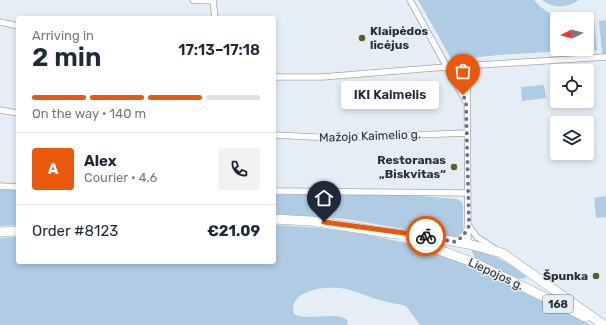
<!DOCTYPE html>
<meta charset="utf-8">
<style>
body{margin:0;font-family:Rubik,sans-serif;background:#f2f2f3;color:#1f2937;height:100vh;display:flex;flex-direction:column;font-size:15px;white-space:nowrap}
*{box-sizing:border-box;margin:0}
p{font-size:13px;color:#747a83}
.icon{flex:none;width:22px;height:22px;fill:none;stroke:currentColor;stroke-width:2;stroke-linecap:round;stroke-linejoin:round}
.map{position:relative;flex:1;overflow:hidden}
.details{position:absolute;left:16px;top:16px;width:260px;height:248px;display:flex;flex-direction:column;background:#fff;border-radius:4px;box-shadow:0 2px 6px #0003}
.details>*{flex:none}
.needle{width:26px;rotate:264deg}
.controls{position:absolute;left:550px;top:12px;display:grid;gap:8px}
.controls a{display:grid;place-items:center;width:44px;height:44px;border-radius:4px;background:#fff;box-shadow:0 2px 6px #0003;font-size:20px}
.pin{position:absolute;display:grid;place-items:center;width:34px;height:34px;color:#fff;margin:-41px -17px;border-radius:50% 50% 50% 0;rotate:-45deg;box-shadow:0 0 4px #0007}
.pin .icon{rotate:45deg}
.courier{position:absolute;display:grid;place-items:center;width:40px;height:40px;margin:-20px;border:3px solid #ea580c;border-radius:50%;background:#fff;color:#222;box-shadow:0 1px 5px #0007}
.bubble{position:absolute;height:28px;border-radius:4px;background:#fff;box-shadow:0 2px 6px #0003;font-size:13px;font-weight:600;line-height:28px;text-align:center}
.overview em{font-style:normal;font-weight:600}
.overview div{display:flex;flex-direction:column-reverse}
.overview{display:flex;align-items:center;justify-content:space-between;height:68px;padding:0 16px}
h1{font-size:26px;font-weight:600;line-height:30px}
.bar{display:grid;grid-template-columns:repeat(4,1fr);gap:6px 4px;align-content:center;height:48px;padding:0 16px}
.bar i{height:5px;border-radius:3px;background:#e0e1e3}
.bar .active{background:#ea580c}
.bar p{grid-column:span 4}
.line{display:flex;align-items:center;gap:10px;padding:0 16px;border-top:1px solid #e0e1e3}
.line div{flex:1}
.round{display:grid;place-items:center;flex:none;width:42px;height:42px;border-radius:4px;background:#f2f2f3}
.map>svg:first-child{display:block}
</style>
<div class="map">
<svg width="606" height="325" viewBox="0 0 606 325">
<rect width="100%" height="100%" fill="#e6eef5"/>
<path fill="#b0cbe4" d="M418,0H534C545,13 556,18 573,16V19H557V49L574,50L571,52L563,51L498,55L452,60Z
M542,0H579C567,8 554,9 542,0Z
M606,20V54H602L599,21Z
M594,21L597,50H577L575,49H587V22Z
M544,85L546,98L522,101L521,87Z
M0,190H18V225L0,226Z
M274,195H408L457,199L462,202L463,206V233L454,238L347,219L274,214Z
M606,196V217L596,218L594,198Z
M274,225C326,227 379,234 429,250C485,269 538,298 591,325H420L406,306C395,303 383,302 373,298C364,295 355,291 346,289C329,285 287,289 294,314C309,322 338,310 348,321L347,325H0V238L18,237V262H274Z
M471,249C492,253 509,263 526,275L527,277L523,279L516,278L475,258Z"/>
<g fill="none" stroke-linecap="round" stroke-linejoin="round">
<defs>
<path id="minor" d="M193,0L213,1
M213,0L215,18
M410,0L465,100
M0,22L18,26
M467,66L468,244
M274,77H322L446,67L606,57
M0,110L18,113
M274,135L334,138L467,133
M0,186L18,187
M274,191L468,193
M469,226L477,237L495,249
M455,242L463,236L468,228"/>
<path id="primary" d="M274,219L311,221L388,233L423,236L468,244L502,253L604,325
M0,232L18,231
M403,237L475,263L585,317"/>
</defs>
<use href="#minor" stroke="#a1a8af" stroke-width="7"/>
<use href="#primary" stroke="#a1a8af" stroke-width="10"/>
<use href="#minor" stroke="#fff" stroke-width="5.5"/>
<use href="#primary" stroke="#fff" stroke-width="9"/>
</g>
<g fill="none" stroke-linecap="round" stroke-linejoin="round">
<path stroke="#6e7277" stroke-width="4" stroke-dasharray="0 7.2" d="M426,236L455,242L463,236L469,226L466,102L463,95"/>
<path stroke="#ea580c" stroke-width="5" d="M324,222L426,236"/>
</g>
<g fill="#5a5e2b" stroke="#e6eef5" stroke-width="1.5">
<circle cx="362" cy="38" r="4"/>
<circle cx="454" cy="167" r="4"/>
<circle cx="596" cy="276" r="4"/>
</g>
<g text-anchor="middle" dominant-baseline="central" stroke-width="3" stroke-linejoin="round" paint-order="stroke">
<rect fill="#e6eef5" stroke="#64696d" stroke-width="1" x="543" y="295" width="30" height="18" rx="3"/>
<g font-size="11" font-weight="bold" fill="#2d3033">
<text x="558" y="304">168</text>
</g>
<g font-size="12" font-weight="bold" fill="#2d3033" stroke="#e6eef5" text-anchor="end">
<text x="370" y="31" text-anchor="start">Klaipėdos<tspan x="370" dy="14">licėjus</tspan></text>
<text x="446" y="160">Restoranas<tspan x="446" dy="14">„Biskvitas“</tspan></text>
<text x="588" y="276">Špunka</text>
</g>
<g font-size="12" fill="#2d3033" stroke="#e6eef5">
<text transform="translate(370 136) rotate(-2)">Mažojo Kaimelio g.</text>
<text transform="translate(496 274) rotate(25)">Liepojos g.</text>
</g>
</g>
</svg>
<div class="controls">
<a><svg class="needle" viewBox="-14 -14 28 28"><path d="M0-13l5 13h-10z" fill="#e53935"/><path d="M0 13l5-13h-10z" fill="#747a83"/></svg></a>
<a><svg class="icon" aria-label="locate" viewBox="0 0 24 24"><circle cx="12" cy="12" r="6"/><path d="M12 2v4M12 18v4M2 12h4M18 12h4"/></svg></a>
<a><svg class="icon" aria-label="layers" viewBox="0 0 24 24"><path d="M12 4l9 5-9 5-9-5zM3 14l9 5 9-5"/></svg></a>
</div>
<div class="pin" style="left:463px;top:95px;background:#ea580c"><svg class="icon" aria-label="bag" viewBox="0 0 24 24"><path d="M5 8h14l-1 12H6zM9 8a3 3 0 0 1 6 0"/></svg></div>
<div class="pin" style="left:324px;top:222px;background:#1f2937"><svg class="icon" aria-label="home" viewBox="0 0 24 24"><path d="M3 11l9-7 9 7M6 9v11h12V9"/></svg></div>
<div class="courier" style="left:426px;top:236px"><svg class="icon" aria-label="bike" viewBox="0 0 24 24"><circle cx="6" cy="16" r="4"/><circle cx="18" cy="16" r="4"/><path d="M6 16l4-8h5l3 8M10 8l3 8H6M13 5h3"/></svg></div>
<div class="bubble" style="left:341px;top:81px;width:98px">IKI Kaimelis</div>
<section class="details">
<div class="overview"><div><h1>2 min</h1><p>Arriving in</p></div><em>17:13–17:18</em></div>
<div class="bar"><i class="active"></i><i class="active"></i><i class="active"></i><i></i><p>On the way · 140 m</p></div>
<div class="line" style="height:72px"><b class="round" style="background:#ea580c;color:#fff">A</b><div><b>Alex</b><p>Courier · 4.6</p></div><a class="round"><svg class="icon" aria-label="phone" viewBox="0 0 24 24"><path d="M5 4h4l2 5-3 2q2 4 5 5l2-3 5 2v4C11 20 4 13 5 4z"/></svg></a></div>
<div class="line" style="height:52px"><div>Order #8123</div><b>€21.09</b></div>
</section>
</div>
